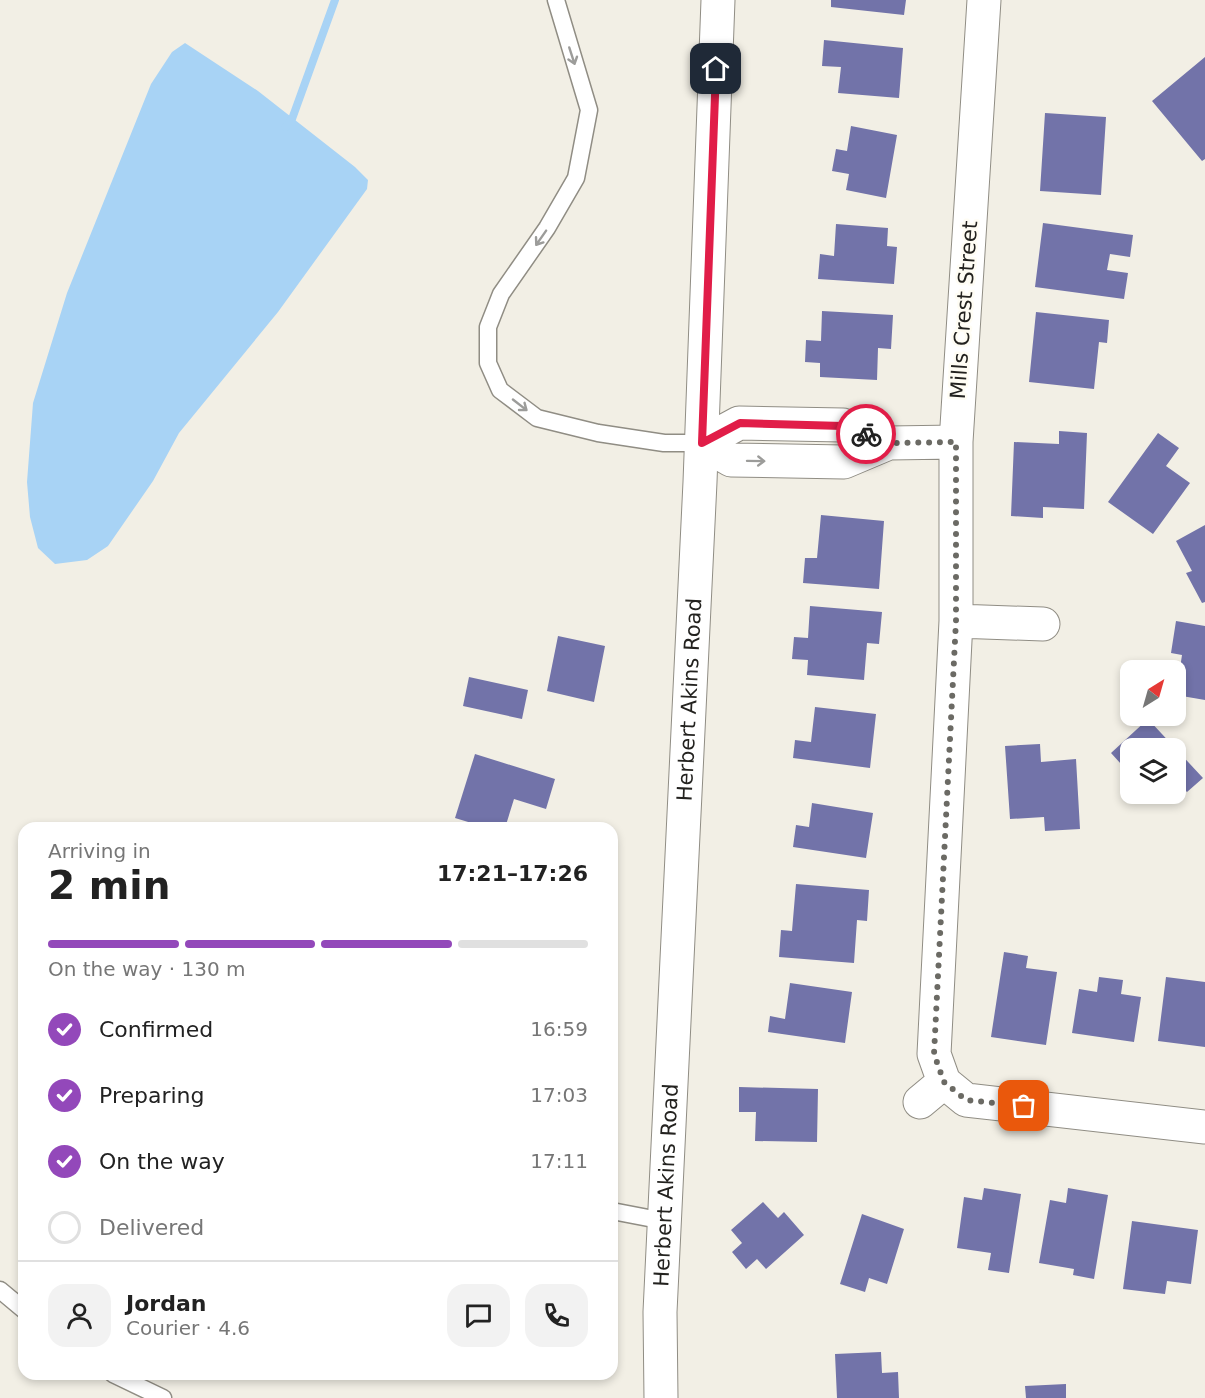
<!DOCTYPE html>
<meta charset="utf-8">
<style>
body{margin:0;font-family:"DejaVu Sans",sans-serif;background:#f2f2f2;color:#222;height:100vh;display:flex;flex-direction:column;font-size:22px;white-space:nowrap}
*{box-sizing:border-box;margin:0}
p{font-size:20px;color:#767676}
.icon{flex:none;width:33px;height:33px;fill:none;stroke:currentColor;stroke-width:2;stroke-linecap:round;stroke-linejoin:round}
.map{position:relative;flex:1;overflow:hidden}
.panel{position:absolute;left:18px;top:822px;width:600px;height:558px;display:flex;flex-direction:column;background:#fff;border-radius:18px;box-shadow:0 3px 9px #0003}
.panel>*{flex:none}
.needle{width:39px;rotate:37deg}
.buttons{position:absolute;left:1120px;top:660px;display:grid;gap:12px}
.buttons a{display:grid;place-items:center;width:66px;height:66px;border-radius:12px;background:#fff;box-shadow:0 3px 9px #0003;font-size:30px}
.pin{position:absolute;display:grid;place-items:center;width:51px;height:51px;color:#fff;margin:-26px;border-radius:12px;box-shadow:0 3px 9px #0006}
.courier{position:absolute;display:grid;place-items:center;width:60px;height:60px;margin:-30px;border:4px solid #e11d48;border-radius:50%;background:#fff;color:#222;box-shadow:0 2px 8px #0007}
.summary em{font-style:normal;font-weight:700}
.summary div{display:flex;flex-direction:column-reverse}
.summary{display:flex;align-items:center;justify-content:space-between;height:102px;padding:0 30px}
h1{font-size:39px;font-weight:700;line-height:45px}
.bar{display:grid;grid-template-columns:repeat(4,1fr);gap:9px 6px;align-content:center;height:72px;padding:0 30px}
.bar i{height:8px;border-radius:4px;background:#e0e0e0}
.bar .selected{background:#9348ba}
.bar p{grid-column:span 4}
.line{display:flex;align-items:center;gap:15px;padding:0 30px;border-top:2px solid #e0e0e0}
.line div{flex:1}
.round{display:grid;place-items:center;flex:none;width:63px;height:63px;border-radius:18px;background:#f2f2f2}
ol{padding:0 30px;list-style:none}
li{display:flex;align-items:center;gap:18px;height:66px}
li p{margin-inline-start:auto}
li .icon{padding:6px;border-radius:50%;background:#9348ba;color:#fff;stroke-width:4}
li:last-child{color:#767676}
li i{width:33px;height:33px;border:3px solid #e0e0e0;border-radius:50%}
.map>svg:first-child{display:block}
</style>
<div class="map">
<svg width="1205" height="1398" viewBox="0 0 1205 1398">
<rect width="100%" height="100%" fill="#f2efe5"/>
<path fill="#a8d3f5" d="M185,43L258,91L355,167L368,180L367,189L278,312L179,433L153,481L108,546L87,560L55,564L38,548L30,517L27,482L33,403L67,293L151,84L172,52Z"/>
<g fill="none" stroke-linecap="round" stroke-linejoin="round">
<path stroke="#a8d3f5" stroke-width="8" d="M286,127L292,119L335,0"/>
</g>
<path fill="#7273a9" d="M831,0H906L904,15L831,7Z
M824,40L903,48L899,98L838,93L841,67L822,66Z
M1205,57V159L1202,161L1152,101Z
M1045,113L1106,117L1101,195L1040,191Z
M851,126L897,135L886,198L846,190L849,174L832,171L836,149L847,151Z
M1043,223L1133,235L1130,257L1110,254L1107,270L1128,273L1124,299L1035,287Z
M836,224L888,228L887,246L897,247L894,284L818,279L820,254L834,256Z
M822,311L893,315L891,349L878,348L877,380L820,377V363L805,362L806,340L821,341Z
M1036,312L1109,320L1107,343L1099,342L1094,389L1029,382Z
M1059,431L1087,433L1084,509L1043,507V518L1011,516L1014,442L1059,444Z
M1158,433L1179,448L1166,466L1190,483L1153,534L1108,502Z
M821,515L884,521L879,589L803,583L805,558H817Z
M1205,525V602L1202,603L1186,573L1192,571L1176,541Z
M810,606L882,612L879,644L867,643L864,680L807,675L808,660L792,659L794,637L808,638Z
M1176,621L1205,626V700L1176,695L1182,655L1171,653Z
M558,636L605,646L594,702L547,691Z
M469,677L528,690L522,719L463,706Z
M815,707L876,714L870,768L793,758L795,740L811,742Z
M1148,719L1175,748H1131V775L1111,753Z
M1040,744L1041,762L1076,759L1080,829L1045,831L1044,817L1010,819L1005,746Z
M1176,749L1203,778L1187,792L1176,781Z
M475,754L555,779L546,809L514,799L505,828H488L455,818Z
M812,803L873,813L866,858L793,847L796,825L809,827Z
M796,884L869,890L867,921L857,920L854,963L779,957L781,930L792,931Z
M1004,952L1028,956L1026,968L1057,972L1046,1045L991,1037Z
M1099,977L1123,980L1121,994L1141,997L1134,1042L1072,1033L1079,989L1097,992Z
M1166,977L1205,982V1047L1158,1041Z
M790,983L852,992L845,1043L768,1032L770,1016L785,1019Z
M739,1087L818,1089L817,1142L755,1141L756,1112H739Z
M984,1188L1021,1194L1009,1273L988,1270L991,1253L957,1248L964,1197L982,1200Z
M1068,1188L1108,1195L1094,1279L1073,1275L1074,1269L1039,1263L1050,1200L1066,1203Z
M763,1202L778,1218L784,1212L804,1235L766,1269L757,1259L746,1269L732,1252L742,1243L731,1230Z
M862,1214L904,1229L887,1284L869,1278L865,1292L840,1284Z
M1132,1221L1198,1230L1191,1284L1167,1281L1165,1294L1123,1289Z
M881,1352L882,1373L898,1372L899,1398H837L835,1354Z
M1066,1384V1398H1026L1025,1386Z"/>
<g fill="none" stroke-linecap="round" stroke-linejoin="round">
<defs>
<path id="lane" d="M556,0L589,110L576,178L547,228L501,294L488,327V363L500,390L537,418L598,433L664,443H702
M612,1211L664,1221
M0,1290L24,1310
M113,1374L163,1398"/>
<path id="street" d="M984,0L956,442V621L934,1054L944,1082L966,1100L1205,1127
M702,443L739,423L843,425L889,443L956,442
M702,443L731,460L844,462L889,443
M956,621L1043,624
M920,1102L944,1082"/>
<g id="secondary">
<path id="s1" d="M661,1398L660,1312L700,482L718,0"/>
</g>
</defs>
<use href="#lane" stroke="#908d84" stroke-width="19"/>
<use href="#street" stroke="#908d84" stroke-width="35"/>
<use href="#secondary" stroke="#908d84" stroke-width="35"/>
<use href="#lane" stroke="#fff" stroke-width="16"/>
<use href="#street" stroke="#fff" stroke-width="33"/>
<use href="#secondary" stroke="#fff" stroke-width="33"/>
</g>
<defs><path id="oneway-shaft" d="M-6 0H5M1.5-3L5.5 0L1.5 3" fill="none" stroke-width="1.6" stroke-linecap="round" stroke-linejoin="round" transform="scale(1.5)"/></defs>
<g stroke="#9c9c9a">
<use href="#oneway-shaft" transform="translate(572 56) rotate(72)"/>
<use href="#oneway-shaft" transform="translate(541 238) rotate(125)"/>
<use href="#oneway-shaft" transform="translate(520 405) rotate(38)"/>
<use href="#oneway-shaft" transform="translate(756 461) rotate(1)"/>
</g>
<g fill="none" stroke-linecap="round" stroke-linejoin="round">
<path stroke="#6b6a64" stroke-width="6" stroke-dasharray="0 10.8" d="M866,434L889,443L956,442V621L934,1054L944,1082L966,1100L1024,1106"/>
<path stroke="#e11d48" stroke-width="8" d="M716,69L702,443L740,423L843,426L866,434"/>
</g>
<g text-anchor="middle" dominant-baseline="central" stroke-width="5" stroke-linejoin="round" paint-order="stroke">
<g font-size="21" fill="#23221f" stroke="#fffdf4">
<text transform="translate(964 310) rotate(-86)">Mills Crest Street</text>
<text stroke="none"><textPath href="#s1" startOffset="699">Herbert Akins Road</textPath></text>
<text stroke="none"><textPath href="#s1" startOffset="213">Herbert Akins Road</textPath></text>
</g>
</g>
</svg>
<div class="buttons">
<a><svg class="needle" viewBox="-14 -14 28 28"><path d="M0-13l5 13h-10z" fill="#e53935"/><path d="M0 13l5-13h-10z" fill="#767676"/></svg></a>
<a><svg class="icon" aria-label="layers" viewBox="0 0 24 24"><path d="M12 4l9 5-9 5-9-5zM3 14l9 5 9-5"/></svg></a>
</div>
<div class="pin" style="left:1024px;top:1106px;background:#ea580c"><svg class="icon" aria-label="bag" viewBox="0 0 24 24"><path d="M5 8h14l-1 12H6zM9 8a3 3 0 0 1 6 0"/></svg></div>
<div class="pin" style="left:716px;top:69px;background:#1f2937"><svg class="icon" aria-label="home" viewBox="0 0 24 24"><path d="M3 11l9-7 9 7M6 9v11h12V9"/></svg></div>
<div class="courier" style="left:866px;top:434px"><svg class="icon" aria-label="bike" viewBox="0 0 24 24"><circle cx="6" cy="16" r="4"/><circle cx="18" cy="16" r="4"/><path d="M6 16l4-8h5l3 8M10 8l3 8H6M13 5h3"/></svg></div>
<section class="panel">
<div class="summary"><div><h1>2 min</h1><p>Arriving in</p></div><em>17:21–17:26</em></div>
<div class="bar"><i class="selected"></i><i class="selected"></i><i class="selected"></i><i></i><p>On the way · 130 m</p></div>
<ol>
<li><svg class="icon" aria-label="check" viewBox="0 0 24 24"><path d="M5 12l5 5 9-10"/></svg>Confirmed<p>16:59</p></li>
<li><svg class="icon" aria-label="check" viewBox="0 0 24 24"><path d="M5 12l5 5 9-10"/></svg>Preparing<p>17:03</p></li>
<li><svg class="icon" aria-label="check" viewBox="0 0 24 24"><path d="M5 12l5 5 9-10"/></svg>On the way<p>17:11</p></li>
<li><i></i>Delivered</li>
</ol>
<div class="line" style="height:108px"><a class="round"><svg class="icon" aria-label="person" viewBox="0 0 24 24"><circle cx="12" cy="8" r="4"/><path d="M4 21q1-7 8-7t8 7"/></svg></a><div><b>Jordan</b><p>Courier · 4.6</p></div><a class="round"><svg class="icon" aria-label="chat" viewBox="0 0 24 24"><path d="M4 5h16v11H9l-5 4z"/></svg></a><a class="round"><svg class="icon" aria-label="phone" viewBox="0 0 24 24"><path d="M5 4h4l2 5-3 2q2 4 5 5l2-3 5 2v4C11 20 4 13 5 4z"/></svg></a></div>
</section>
</div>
